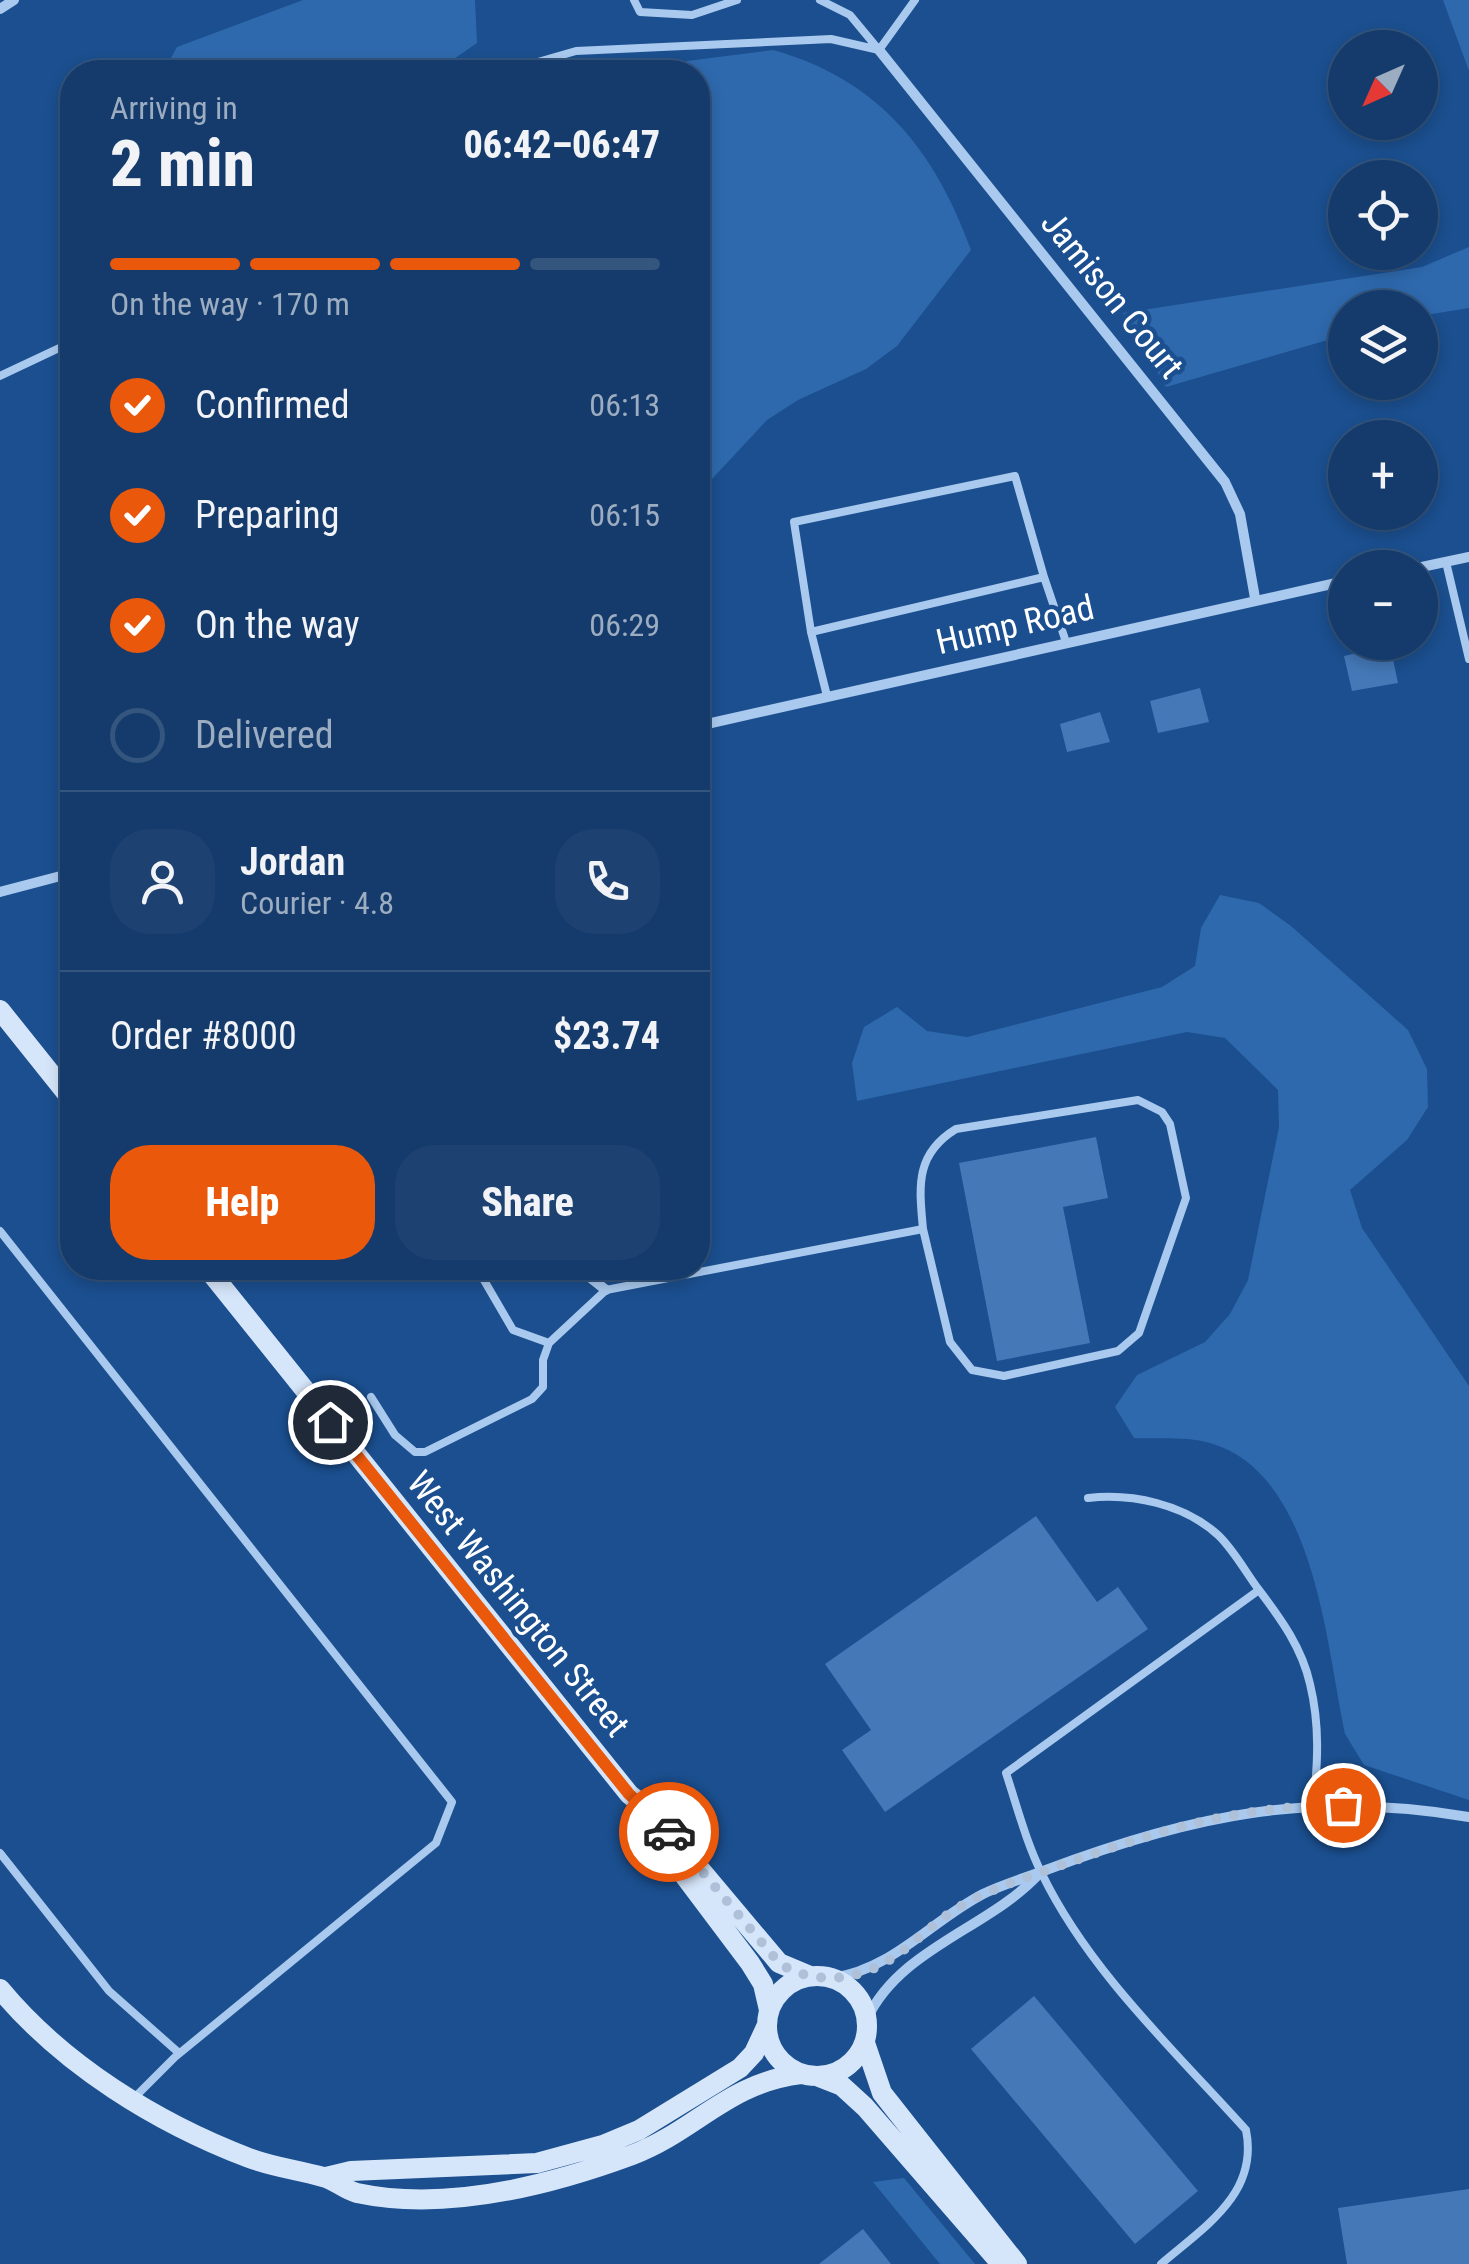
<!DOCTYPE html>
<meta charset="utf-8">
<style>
body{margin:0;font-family:"Roboto Condensed",sans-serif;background:#1d4271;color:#f1f3f6;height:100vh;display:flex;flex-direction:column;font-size:38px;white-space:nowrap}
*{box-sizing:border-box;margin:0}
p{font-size:32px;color:#9dadc1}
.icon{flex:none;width:55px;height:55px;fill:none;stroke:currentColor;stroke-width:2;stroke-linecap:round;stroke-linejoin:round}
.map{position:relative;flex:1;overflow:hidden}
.panel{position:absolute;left:60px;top:60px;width:650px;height:1220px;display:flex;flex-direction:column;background:#143b6b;border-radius:40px;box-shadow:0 5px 15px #0003,0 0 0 2px #33557e}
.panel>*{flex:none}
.needle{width:65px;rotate:225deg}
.buttons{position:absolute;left:1328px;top:30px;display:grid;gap:20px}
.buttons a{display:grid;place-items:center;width:110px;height:110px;border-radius:50%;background:#143b6b;box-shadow:0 5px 15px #0003,0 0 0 2px #33557e;font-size:50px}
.pin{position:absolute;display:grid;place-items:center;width:85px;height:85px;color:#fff;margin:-42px;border:5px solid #fff;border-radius:50%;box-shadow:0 2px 10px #0007}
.courier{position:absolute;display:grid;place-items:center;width:100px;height:100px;margin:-50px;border:8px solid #ea580c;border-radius:50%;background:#fff;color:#222;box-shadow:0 2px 12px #0007}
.headline em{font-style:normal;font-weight:800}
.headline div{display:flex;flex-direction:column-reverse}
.headline{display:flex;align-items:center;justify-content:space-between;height:170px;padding:0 50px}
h1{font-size:65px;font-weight:800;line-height:75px}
.bar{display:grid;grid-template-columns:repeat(4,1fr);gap:15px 10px;align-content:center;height:120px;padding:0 50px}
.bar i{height:12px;border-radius:8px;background:#33557e}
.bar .current{background:#ea580c}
.bar p{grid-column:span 4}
.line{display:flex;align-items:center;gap:25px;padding:0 50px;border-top:2px solid #33557e}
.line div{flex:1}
.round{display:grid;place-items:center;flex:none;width:105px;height:105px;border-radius:40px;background:#1d4271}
ol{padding:0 50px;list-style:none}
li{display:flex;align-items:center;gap:30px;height:110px}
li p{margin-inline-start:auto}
li .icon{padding:10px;border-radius:50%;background:#ea580c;color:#fff;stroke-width:4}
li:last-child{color:#9dadc1}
li i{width:55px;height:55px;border:5px solid #33557e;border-radius:50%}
.primary-button{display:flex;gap:20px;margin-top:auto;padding:20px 50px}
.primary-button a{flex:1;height:115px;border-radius:40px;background:#ea580c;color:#fff;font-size:40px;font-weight:800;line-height:115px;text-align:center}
.primary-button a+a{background:#1d4271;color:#f1f3f6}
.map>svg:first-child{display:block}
</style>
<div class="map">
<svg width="1469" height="2264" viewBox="0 0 1469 2264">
<rect width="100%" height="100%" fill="#1b4f8f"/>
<path fill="#2e69ad" d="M303,0H475L477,43L435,72H163L177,47Z
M1443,0H1469V71Z
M773,50C878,79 935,150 971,250L897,346L866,369L798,400L767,420L698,494V72H600Z
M1469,247V308L1420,316V308H1345V335L1166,387L1123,313L1422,267Z
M1220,895L1259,903L1291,926L1408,1030L1427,1069L1428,1107L1407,1140L1350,1190L1362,1228L1469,1386V1800L1364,1765L1345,1734C1326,1644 1315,1473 1210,1443C1188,1436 1157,1439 1134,1438L1115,1407L1137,1375L1205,1342L1230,1314L1248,1280L1279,1127L1278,1090L1225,1038L1187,1032L857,1101L852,1063L864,1027L897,1007L927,1031L967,1037L1162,987L1195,966L1201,928Z
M904,2178L975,2264H940L873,2182Z"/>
<path fill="#4478b7" d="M1390,645L1398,683L1352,691L1344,656Z
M1200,688L1209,722L1158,733L1150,701Z
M1100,712L1110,742L1067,752L1060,724Z
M1096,1137L1108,1198L1063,1207L1090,1343L997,1361L959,1163Z
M1036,1516L1097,1602L1118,1587L1148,1629L885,1812L842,1750L871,1730L825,1664Z
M1034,1996L1198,2191L1135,2244L971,2049Z
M1469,2189V2264H1347L1338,2208Z
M863,2229L891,2264H819Z"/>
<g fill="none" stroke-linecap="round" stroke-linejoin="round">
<path stroke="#a9c9ee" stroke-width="8" d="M634,0L640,12L692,15L737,0
M820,0L850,15L879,50
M879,50L915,0
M503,72L576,51L831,39L879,50
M0,376L72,342
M1446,562L1469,659
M811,632L794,522L1015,476L1044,577
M827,696L811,632L1044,577L1066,642
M0,1231L452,1802L436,1843L175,2057L135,2097
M481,1275L513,1330L549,1343
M371,1397L395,1435L415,1452H425L532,1399L543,1387V1360L549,1343L606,1290L923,1229L950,1342L972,1370L1004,1376L1118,1351L1139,1333L1186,1198L1170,1124L1162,1112L1138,1100L956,1129C915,1154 919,1186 923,1229
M1088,1498C1132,1493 1184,1504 1218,1535C1234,1550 1246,1573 1259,1590C1281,1619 1302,1648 1310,1684C1320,1725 1318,1764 1313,1806
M0,1853L109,1991L179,2053
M1161,2264C1204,2227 1259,2194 1246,2130C1174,2050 1089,1971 1042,1874C1026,1842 1017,1806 1006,1773L1259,1590"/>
<path stroke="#a9c9ee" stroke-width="10" d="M0,9L14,0
M879,50L1225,482L1240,514L1255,598
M1417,568L1469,557
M698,726L1345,581
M0,892L72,873
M578,1268L606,1290
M833,1978C893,1969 931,1921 983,1894C1004,1884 1025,1878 1046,1870C1192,1815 1312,1790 1469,1817
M867,2019C900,1948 990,1928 1040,1873"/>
<path stroke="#d6e6fa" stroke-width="20" d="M0,1010L72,1100
M207,1268L629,1794L652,1812L779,1963L810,1976
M644,1822L750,1963L763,1984L769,2010
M767 2026a50 50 0 1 1 100 0a50 50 0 1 1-100 0Z
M0,1989C63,2065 157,2123 249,2158C273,2167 298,2170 323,2177C335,2180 345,2190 357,2193C446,2212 548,2186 632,2155C697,2130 727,2083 801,2074
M865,2043L882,2093L1017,2264
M819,2077L842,2086L865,2107L996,2258
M326,2177L351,2171L537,2163L603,2145L639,2130L740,2068L754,2053L767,2025"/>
</g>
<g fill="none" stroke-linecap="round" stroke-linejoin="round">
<path stroke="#afc1d8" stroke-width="10" stroke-dasharray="0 18" d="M669,1832L779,1963C804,1980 839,1982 867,1971C902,1959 929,1924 961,1906C989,1890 1016,1881 1045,1871C1149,1834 1230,1806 1343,1805"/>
<path stroke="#ea580c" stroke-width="12" d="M330,1422L629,1794L669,1832"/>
</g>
<g text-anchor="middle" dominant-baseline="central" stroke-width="9" stroke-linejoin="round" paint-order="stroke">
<g font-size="35" fill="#fff" stroke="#1b4f8f">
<text transform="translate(1112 295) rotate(51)">Jamison Court</text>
<text transform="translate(1015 625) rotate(-13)">Hump Road</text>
<text transform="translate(518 1604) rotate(51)">West Washington Street</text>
</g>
</g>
</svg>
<div class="buttons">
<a><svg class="needle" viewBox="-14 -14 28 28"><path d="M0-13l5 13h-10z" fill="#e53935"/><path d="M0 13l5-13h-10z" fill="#9dadc1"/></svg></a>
<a><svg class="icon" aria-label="locate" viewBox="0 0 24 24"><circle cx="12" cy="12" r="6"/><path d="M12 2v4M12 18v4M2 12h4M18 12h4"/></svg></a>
<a><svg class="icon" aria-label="layers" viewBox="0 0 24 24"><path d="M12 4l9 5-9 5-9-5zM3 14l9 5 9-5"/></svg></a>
<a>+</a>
<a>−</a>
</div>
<div class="pin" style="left:1343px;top:1805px;background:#ea580c"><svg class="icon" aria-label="bag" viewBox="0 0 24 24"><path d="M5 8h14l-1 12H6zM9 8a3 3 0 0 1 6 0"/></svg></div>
<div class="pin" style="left:330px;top:1422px;background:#1f2937"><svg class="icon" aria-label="home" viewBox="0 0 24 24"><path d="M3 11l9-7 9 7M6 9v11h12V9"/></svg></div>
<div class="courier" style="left:669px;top:1832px"><svg class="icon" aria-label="car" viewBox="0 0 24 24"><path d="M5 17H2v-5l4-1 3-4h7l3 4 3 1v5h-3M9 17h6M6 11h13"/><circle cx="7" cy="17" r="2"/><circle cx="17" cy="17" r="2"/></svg></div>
<section class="panel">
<div class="headline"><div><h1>2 min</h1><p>Arriving in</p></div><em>06:42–06:47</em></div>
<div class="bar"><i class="current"></i><i class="current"></i><i class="current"></i><i></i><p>On the way · 170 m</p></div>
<ol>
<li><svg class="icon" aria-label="check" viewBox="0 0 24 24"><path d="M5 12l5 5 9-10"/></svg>Confirmed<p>06:13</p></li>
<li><svg class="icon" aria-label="check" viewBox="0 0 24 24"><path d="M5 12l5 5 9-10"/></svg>Preparing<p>06:15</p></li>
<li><svg class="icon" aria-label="check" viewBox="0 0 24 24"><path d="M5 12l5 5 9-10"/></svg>On the way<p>06:29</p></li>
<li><i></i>Delivered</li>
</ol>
<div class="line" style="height:180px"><a class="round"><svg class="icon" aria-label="person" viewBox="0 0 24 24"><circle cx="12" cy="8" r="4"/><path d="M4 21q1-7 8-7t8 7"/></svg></a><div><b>Jordan</b><p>Courier · 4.8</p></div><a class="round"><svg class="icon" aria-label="phone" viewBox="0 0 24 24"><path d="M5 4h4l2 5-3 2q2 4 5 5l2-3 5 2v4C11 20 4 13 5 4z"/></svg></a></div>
<div class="line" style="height:130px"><div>Order #8000</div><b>$23.74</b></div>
<div class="primary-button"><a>Help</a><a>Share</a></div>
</section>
</div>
